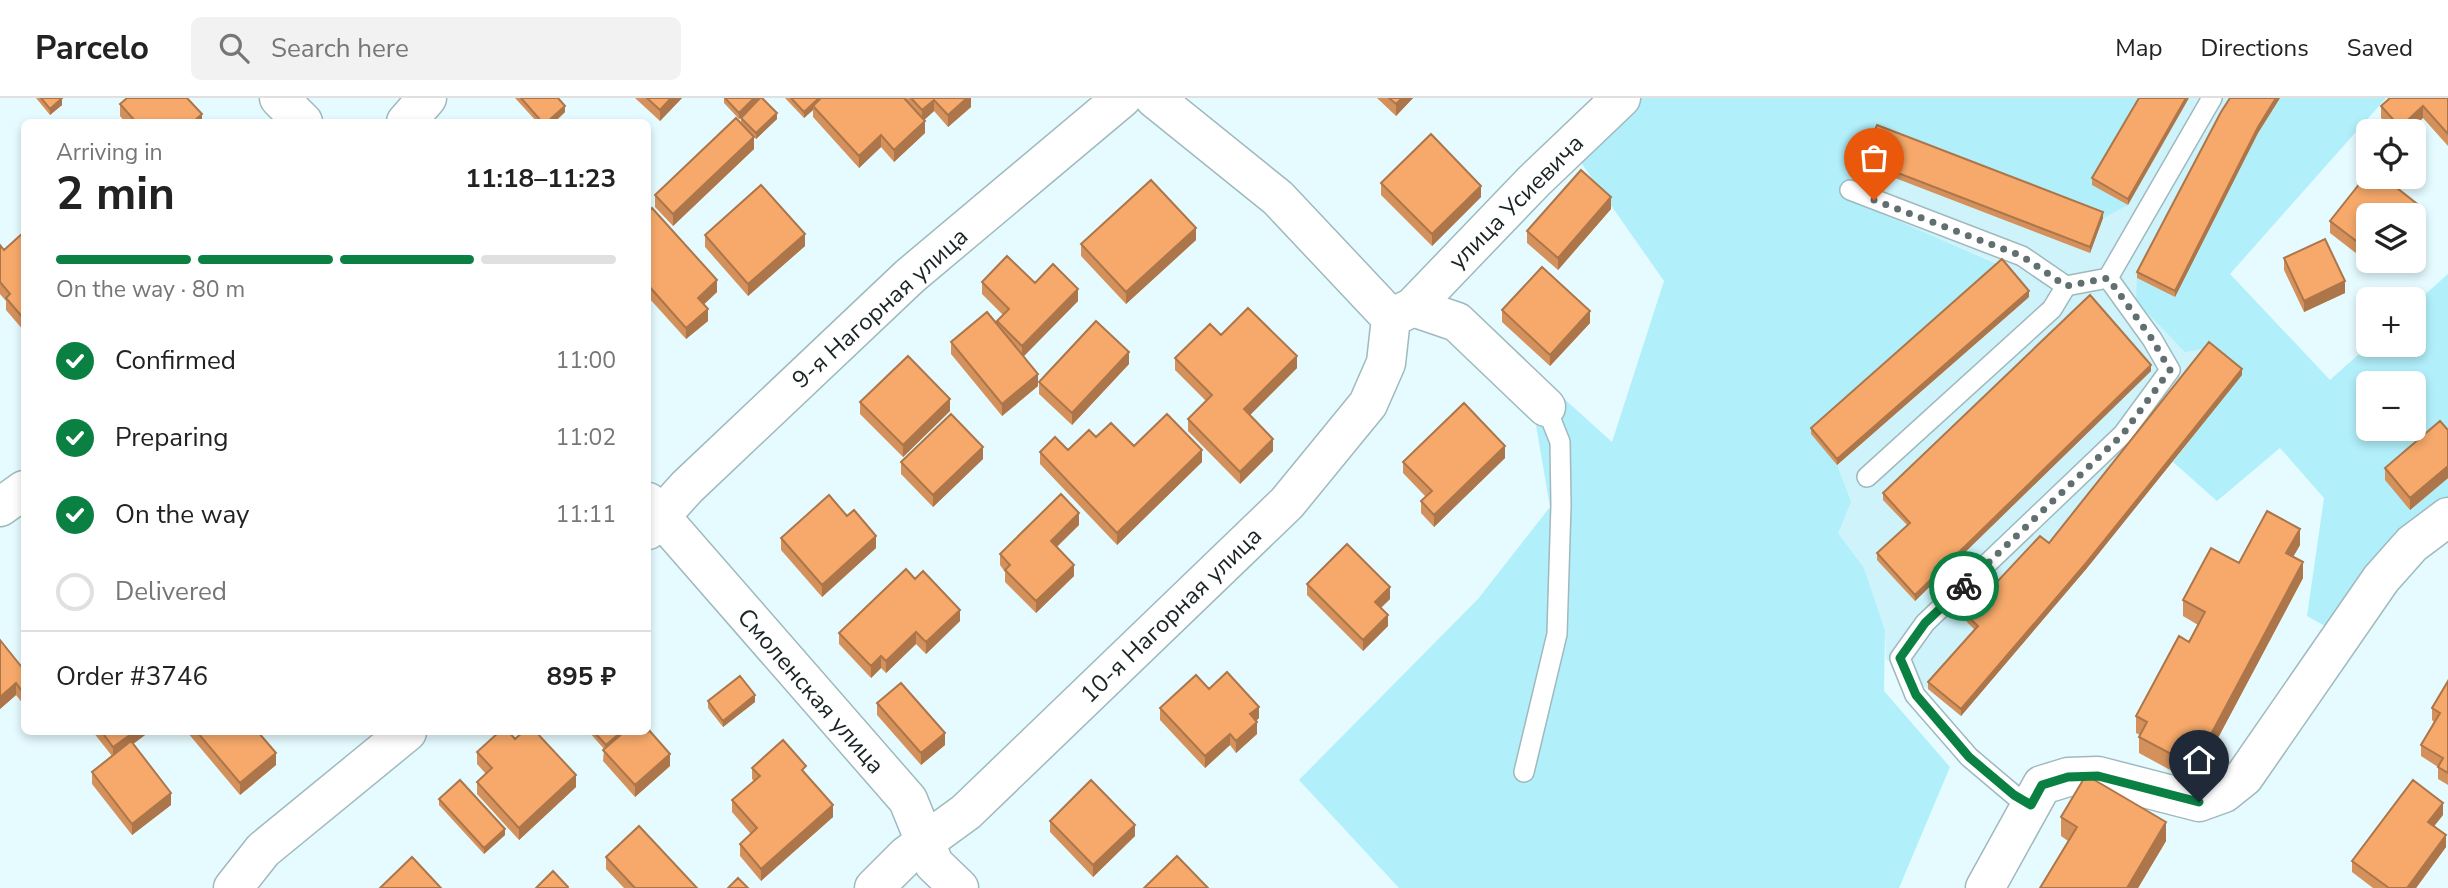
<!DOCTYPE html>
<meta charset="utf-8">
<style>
body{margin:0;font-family:"Nunito Sans",sans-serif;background:#f2f2f2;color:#222;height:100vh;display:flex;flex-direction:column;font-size:26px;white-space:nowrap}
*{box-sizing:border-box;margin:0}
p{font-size:23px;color:#767676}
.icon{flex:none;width:38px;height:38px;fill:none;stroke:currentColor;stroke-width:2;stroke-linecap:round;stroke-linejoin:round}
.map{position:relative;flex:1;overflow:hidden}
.details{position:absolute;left:21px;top:21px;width:630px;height:616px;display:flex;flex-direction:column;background:#fff;border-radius:10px;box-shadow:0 4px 10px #0003}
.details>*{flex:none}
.fabs{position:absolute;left:2356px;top:21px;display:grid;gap:14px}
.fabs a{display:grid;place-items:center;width:70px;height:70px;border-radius:10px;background:#fff;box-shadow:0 4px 10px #0003;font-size:35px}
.pin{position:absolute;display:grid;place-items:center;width:60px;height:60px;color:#fff;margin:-72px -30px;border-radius:50% 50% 50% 0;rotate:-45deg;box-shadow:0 0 7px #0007}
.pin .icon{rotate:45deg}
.courier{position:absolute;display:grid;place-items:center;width:70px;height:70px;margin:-35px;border:5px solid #0b8043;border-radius:50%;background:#fff;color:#222;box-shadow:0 2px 9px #0007}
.headline em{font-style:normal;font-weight:700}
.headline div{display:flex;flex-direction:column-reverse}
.headline{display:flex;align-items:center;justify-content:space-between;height:119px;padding:0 35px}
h1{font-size:46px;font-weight:700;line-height:52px}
.bar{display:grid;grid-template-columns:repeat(4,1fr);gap:10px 7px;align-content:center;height:84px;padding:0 35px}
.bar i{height:9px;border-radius:5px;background:#e0e0e0}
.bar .on{background:#0b8043}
.bar p{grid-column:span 4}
.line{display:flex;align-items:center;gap:18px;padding:0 35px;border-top:2px solid #e0e0e0}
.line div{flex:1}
ol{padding:0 35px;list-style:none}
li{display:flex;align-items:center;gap:21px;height:77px}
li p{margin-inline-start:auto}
li .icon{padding:7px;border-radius:50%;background:#0b8043;color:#fff;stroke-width:4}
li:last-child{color:#767676}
li i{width:38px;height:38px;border:4px solid #e0e0e0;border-radius:50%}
header{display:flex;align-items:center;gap:42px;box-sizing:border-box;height:98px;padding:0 35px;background:#fff;border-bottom:2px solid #e0e0e0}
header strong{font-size:33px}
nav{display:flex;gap:38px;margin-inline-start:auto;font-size:24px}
.search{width:490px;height:63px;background:#f2f2f2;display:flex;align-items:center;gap:18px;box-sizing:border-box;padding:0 24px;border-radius:10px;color:#767676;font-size:26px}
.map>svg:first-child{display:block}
</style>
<header>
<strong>Parcelo</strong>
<div class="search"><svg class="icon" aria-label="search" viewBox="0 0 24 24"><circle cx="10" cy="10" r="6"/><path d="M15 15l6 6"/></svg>Search here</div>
<nav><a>Map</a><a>Directions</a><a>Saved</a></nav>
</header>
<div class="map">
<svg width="2448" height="790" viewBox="0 0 2448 790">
<rect width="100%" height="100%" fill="#e5fbff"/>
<path fill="#cef3fa" d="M2143,0H2280L2258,35L2175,199L2137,181L2209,250L2242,277L2087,470L1961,618L1928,591L1886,561L1885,532L1864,470L1838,435L1811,336L2002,167L1850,103L1877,33L2092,87Z"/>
<path fill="#b1effa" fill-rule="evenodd" d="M1637,0H2143L2093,87L2128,107L2103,120L1877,34L1850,102L2002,168L1811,336L1837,367L1851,404L1838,435L1864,470L1885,532L1884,593L1950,669L1899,790H1399L1299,682L1478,501L1550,409L1536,327L1561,298L1612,344L1664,183L1575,56Z
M2280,0H2386L2230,176L2330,282L2369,247H2413V207L2448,176V403L2325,528L2307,518L2324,400L2280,350L2217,403L2173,364L2241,277L2209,250L2185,254L2136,203L2137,180L2175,199L2258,35ZM2368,285H2413V331H2368Z"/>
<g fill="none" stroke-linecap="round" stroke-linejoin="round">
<defs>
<path id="lane" d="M1850,92L2022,158L2066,188L2108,180L2212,0
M1867,379L2052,211L2066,188
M1524,674L1557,536L1561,407L1560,344L1546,309
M2031,707L2014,697L1969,659L1915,597L1900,560L1925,525L2123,336L2170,272L2152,241L2108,180"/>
<path id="street" d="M279,0L303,24
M1154,0L1278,100L1391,220
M406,24L427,0
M1413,209L1457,224L1546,309
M648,404L908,702L934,766L959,790
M0,409L24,392
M648,432L687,389L910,178L1122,0
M233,790L263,752L407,634
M874,790L907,757L966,714L1287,405L1368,306L1386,265L1391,220L1413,209L1534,83L1621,0
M1985,790L2042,687L2068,679L2098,678L2199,704L2224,695L2244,679L2381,481L2412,446L2448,419"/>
</defs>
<use href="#lane" stroke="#9fb9bd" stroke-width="22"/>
<use href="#street" stroke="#9fb9bd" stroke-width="41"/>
<use href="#lane" stroke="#fff" stroke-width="19"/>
<use href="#street" stroke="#fff" stroke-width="38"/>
</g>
<path fill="#d4915b" d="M36,0H62V7L50,17Z
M515,0H558L565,14L556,23L558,24H537Z
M635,0H682L660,23Z
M724,0H762L777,21L756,41L753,38L754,51L673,128L655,109V97L741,25V20L750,10L739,21L724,5Z
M785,0H904L905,2V0H971V9L948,29L934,13L924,22L925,35L894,64L881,49L859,70L813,19V12L804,20Z
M1377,0H1413L1396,18Z
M2139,0L2128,107L2092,87V80Z
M2230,0H2280L2258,35L2175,199L2137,180V174Z
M2448,0V48L2423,20L2408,33H2393L2381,20V8Z
M120,6L202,24H125L120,18Z
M1864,62L2103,120L2090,155L1864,68Z
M2368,75V79H2383L2421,109V120L2413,130V117H2368V163H2387L2379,173L2330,135V123Z
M1381,85L1481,99L1432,148L1381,97Z
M1611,111L1558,172L1527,145V133Z
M648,114L717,194L704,206L708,223L686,241L648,199Z
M24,135V233L6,212V203L0,196V147L4,152Z
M705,137L805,148L748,198L705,149Z
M1196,142L1126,206L1081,158V146Z
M2284,160L2345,195L2304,214L2284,172Z
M982,184L1035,185L1078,203L1024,258L1038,288L1002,318L951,256V244L997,227V223L1003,217L982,196Z
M2029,199L1837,367L1811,336V330Z
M1502,212L1590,225L1550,268L1502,224Z
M1221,237L1297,270L1250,317L1273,353L1240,386L1188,333V321L1206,303L1175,272V260Z
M1129,266L1072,327L1039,296V284Z
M2151,273L1915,503L1877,462V455L1907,427L1883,402V395Z
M2242,277L2087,470L1961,618L1928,591V584L1975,532L1966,523V517Z
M860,304L950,313L903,359L860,316Z
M2448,332V380L2410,412L2385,382V370Z
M1096,339L1202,364L1117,447L1040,366V354L1068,352Z
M1505,360L1434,429L1421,415V403L1426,399L1403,375V364Z
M983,361L933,409L901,376V364Z
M847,418L876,450L822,499L781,452V440Z
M1079,427L1057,449L1074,478L1036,515L1005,484V474L1000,467V456Z
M2300,447L2293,459L2303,480L2194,685L2139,655V639L2140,637L2136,635V618L2189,544L2198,527L2183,518V502L2239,465Z
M915,481L960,523L926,556L916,546L886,575L881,570L871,580L839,546V535Z
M1307,486L1390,501L1381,510L1388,528L1363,553L1307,497Z
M0,542L24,572V607L16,597L0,611Z
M2448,583V687L2438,681V669L2421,658V647L2434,624L2432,622V610Z
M708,603L755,604L723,629L708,610Z
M877,605L945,647L921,667L877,617Z
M1160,610L1259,620L1256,623L1257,636L1236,655L1230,647L1205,670L1160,622Z
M93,634H149L133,646L171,707L132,737L92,686V674L112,658Z
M187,634H258L276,667L240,697Z
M589,634H648L670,668L635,699L603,663L604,651Z
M515,641L576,689L519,742L477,696V684L486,676L477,666V654Z
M752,670L806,676L833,719L761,783L740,758V746L751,736L732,714V702L754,683L752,681Z
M439,701L505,737L484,756L439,707Z
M2443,717L2434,728L2446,749L2416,790H2373L2352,774V763Z
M2061,719L2166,743L2138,790H2040L2068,743L2061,738Z
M1050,723L1135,738L1093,779L1050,734Z
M606,759L697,790H624L606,771Z"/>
<path fill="#ac764a" d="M62,0V7L50,17V11Z
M671,0H682L660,23V12Z
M754,0H761L739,21V15Z
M819,0H826L813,8V12L804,20V14Z
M967,0H971V9L948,29V17Z
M1402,0H1413L1396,18V6Z
M2186,0H2189L2128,107V101Z
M2276,0H2280L2258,35L2175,199V193L2258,29Z
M934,2V13L922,24V12Z
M565,8V14L554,24H547Z
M2423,8V20L2408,33H2400V29Z
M777,15V21L756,41V35Z
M202,16V24H193Z
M925,23V35L894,64V52Z
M881,37V49L859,70V58Z
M754,39V51L673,128V116Z
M1481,88V99L1432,148V136Z
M1611,99V111L1558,172V160Z
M2421,109V120L2413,130V118Z
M2103,114V120L2090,155V149Z
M1196,130V142L1126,206V194Z
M805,136V148L748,198V186Z
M2379,163H2387L2379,173Z
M717,182V194L698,212V200Z
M2345,183V195L2304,214V203Z
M1078,191V203L1022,260V248Z
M2029,193V199L1837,367V361Z
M708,211V223L686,241V230Z
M1590,213V225L1550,268V257Z
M1129,254V266L1072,327V315Z
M1297,258V270L1244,323V311Z
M2151,267V273L1915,503V497Z
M2242,271V277L2087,470L1961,618V611Z
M1038,276V288L1002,318V306Z
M950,301V313L903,359V347Z
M1273,341V353L1240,386V374Z
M1505,348V360L1434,429V417Z
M983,349V361L933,409V397Z
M1202,352V364L1117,447V435Z
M2448,368V380L2410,412V400Z
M1079,415V427L1051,454V443Z
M2300,431V447L2286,471V455Z
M876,438V450L822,499V487Z
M2303,464V480L2194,685V668Z
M1074,467V478L1036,515V503Z
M1390,489V501L1375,515V504Z
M960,512V523L926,556V544Z
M1388,517V528L1363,553V542Z
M916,534V546L886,575V563Z
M881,558V570L871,580V568Z
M16,585V597L0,611V599Z
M755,597V604L723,629V623Z
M1259,609V620L1250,628V616Z
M1257,624V636L1236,655V643Z
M134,634H149L113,661V649Z
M945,635V647L921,667V655Z
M1230,636V647L1205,670V658Z
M276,655V667L240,697V685Z
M670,656V668L635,699V687Z
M576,677V689L519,742V730Z
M171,695V707L132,737V726Z
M2443,705V717L2428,736V724Z
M833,707V719L761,783V771Z
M2166,724V743L2138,790H2127Z
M1135,727V738L1093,779V767Z
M505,731V737L484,756V750Z
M2446,737V749L2416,790H2407Z"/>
<path fill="#f6a96a" stroke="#ac764a" stroke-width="2" d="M41,0H62L50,11Z
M127,0H187L202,16L193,24H136L120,6Z
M521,0H558L565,8L547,24H542Z
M647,0H671L660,12Z
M725,0H754L739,15Z
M760,0H762L777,15L756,35L741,20Z
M791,0H819L804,14Z
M821,0H904L925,23L894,52L881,37L859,58L813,8Z
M911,0H967L948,17L934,2L922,12Z
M1389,0H1402L1396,6Z
M2139,0H2186L2128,101L2092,80Z
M2230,0H2276L2258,29L2175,193L2137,174L2221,14Z
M2390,0H2448V36L2423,8L2400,29L2381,8Z
M554,20L558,24H550Z
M736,20L754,39L673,116L655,97Z
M1877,27L2103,114L2090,149L1864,62Z
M1431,36L1481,88L1432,136L1381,85Z
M1581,72L1611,99L1558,160L1527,133Z
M2368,75V79H2383L2421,109L2413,118L2368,117V152L2330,123Z
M1151,82L1196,130L1126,194L1081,146Z
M761,87L805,136L748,186L705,137Z
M652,110L717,182L698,200L708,211L686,230L648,187V114Z
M24,134V221L6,200L10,196L0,184V147L4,152Z
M2325,141L2345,183L2304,203L2284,160Z
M1007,158L1035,185L1053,166L1078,191L1022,248L997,223L1009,211L982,184Z
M2002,161L2029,193L1837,361L1811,330Z
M1542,169L1590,213L1550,257L1502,212Z
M2090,197L2151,267L1915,497L1877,455L1910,425L1883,395Z
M1248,210L1297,258L1244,311L1273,341L1240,374L1188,321L1212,297L1175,260L1210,226L1221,237Z
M987,214L1038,276L1002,306L951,244Z
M1096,223L1129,254L1072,315L1039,284Z
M2209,244L2242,271L2087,464L1961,611L1928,584L1978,528L1966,517L2040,438L2049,445Z
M908,258L950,301L903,347L860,304Z
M1464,305L1505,348L1434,417L1421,403L1432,393L1403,364Z
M951,316L983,349L933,397L901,364Z
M1167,316L1202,352L1117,435L1040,354L1055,339L1068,352L1089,332L1096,339L1111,325L1134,348Z
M2440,323L2448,332V368L2410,400L2385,370Z
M1061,396L1079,415L1051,443L1074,467L1036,503L1005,472L1010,467L1000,456Z
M829,397L847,418L854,412L876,438L822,487L781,440Z
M2267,413L2300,431L2286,455L2303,464L2194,668L2139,639L2147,624L2136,618L2179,538L2189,544L2205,514L2183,502L2211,450L2239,465Z
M1347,446L1390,489L1375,504L1388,517L1363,542L1307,486Z
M906,471L915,481L923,473L960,512L926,544L916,534L886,563L881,558L871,568L839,535Z
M0,542L24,572V596L16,585L0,599Z
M1227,574L1259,609L1250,616L1257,624L1236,643L1230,636L1205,658L1160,610L1196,577L1209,591Z
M740,578L755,597L723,623L708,603Z
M2448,583V675L2438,669L2443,660L2421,647L2440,615L2432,610Z
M901,585L945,635L921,655L877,605Z
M648,631L670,656L635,687L603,652L624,634H648Z
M102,634H134L113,649Z
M197,634H258L276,655L240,685Z
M499,634H509L515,641L523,634H536L576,677L519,730L477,684L492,670L477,654Z
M594,634H621L606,647Z
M783,642L806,668L802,672L833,707L761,771L740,746L757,730L732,702L760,678L752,670Z
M131,643L171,695L132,726L92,674Z
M2086,677L2166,724L2127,790H2040L2077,729L2061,719Z
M460,682L505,731L484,750L439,701Z
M1091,682L1135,727L1093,767L1050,723Z
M2413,682L2443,705L2428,724L2446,737L2407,790H2389L2352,763Z
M639,728L697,790H635L606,759Z
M1177,758L1208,790H1144Z
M412,759L441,790H380Z
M553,773L568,789L567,790H536Z
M738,780L748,790H728Z"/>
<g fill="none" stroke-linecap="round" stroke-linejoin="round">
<path stroke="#616f71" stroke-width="7" stroke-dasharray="0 12.6" d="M1874,102L2022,158L2066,188L2108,180L2152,241L2170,272L2123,336L1964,488"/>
<path stroke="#0b8043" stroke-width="9" d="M1964,488L1925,525L1900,560L1916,597L1969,659L2014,697L2031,707L2042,687L2068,679L2098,678L2199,704"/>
</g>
<g text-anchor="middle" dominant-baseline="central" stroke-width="5" stroke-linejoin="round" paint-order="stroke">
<g font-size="24" fill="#1a2425" stroke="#fff">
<text transform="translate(1516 104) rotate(-45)">улица Усиевича</text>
<text transform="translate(880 210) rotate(-42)">9-я Нагорная улица</text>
<text transform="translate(1171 517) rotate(-44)">10-я Нагорная улица</text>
<text transform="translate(811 593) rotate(49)">Смоленская улица</text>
</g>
</g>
</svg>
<div class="fabs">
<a><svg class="icon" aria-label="locate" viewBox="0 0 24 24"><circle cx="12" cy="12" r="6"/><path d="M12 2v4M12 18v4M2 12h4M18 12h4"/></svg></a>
<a><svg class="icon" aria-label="layers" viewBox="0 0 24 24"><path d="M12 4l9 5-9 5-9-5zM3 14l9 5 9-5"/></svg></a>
<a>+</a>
<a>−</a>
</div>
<div class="pin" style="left:1874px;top:102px;background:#ea580c"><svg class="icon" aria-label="bag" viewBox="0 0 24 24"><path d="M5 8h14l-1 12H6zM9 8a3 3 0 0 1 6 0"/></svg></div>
<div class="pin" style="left:2199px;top:704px;background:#1f2937"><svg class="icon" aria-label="home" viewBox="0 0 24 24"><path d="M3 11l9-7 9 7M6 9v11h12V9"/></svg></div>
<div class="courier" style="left:1964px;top:488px"><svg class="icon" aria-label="bike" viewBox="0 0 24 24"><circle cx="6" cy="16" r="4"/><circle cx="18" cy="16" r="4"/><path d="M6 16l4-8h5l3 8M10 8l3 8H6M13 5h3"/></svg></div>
<section class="details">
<div class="headline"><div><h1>2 min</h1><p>Arriving in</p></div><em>11:18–11:23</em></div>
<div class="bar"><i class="on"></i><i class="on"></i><i class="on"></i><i></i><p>On the way · 80 m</p></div>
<ol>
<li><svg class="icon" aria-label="check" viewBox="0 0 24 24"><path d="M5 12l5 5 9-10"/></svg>Confirmed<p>11:00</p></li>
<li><svg class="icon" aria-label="check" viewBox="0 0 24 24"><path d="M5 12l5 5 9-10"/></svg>Preparing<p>11:02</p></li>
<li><svg class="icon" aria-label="check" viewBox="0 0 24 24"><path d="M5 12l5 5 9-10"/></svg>On the way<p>11:11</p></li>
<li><i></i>Delivered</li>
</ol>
<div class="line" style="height:91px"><div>Order #3746</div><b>895 ₽</b></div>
</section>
</div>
